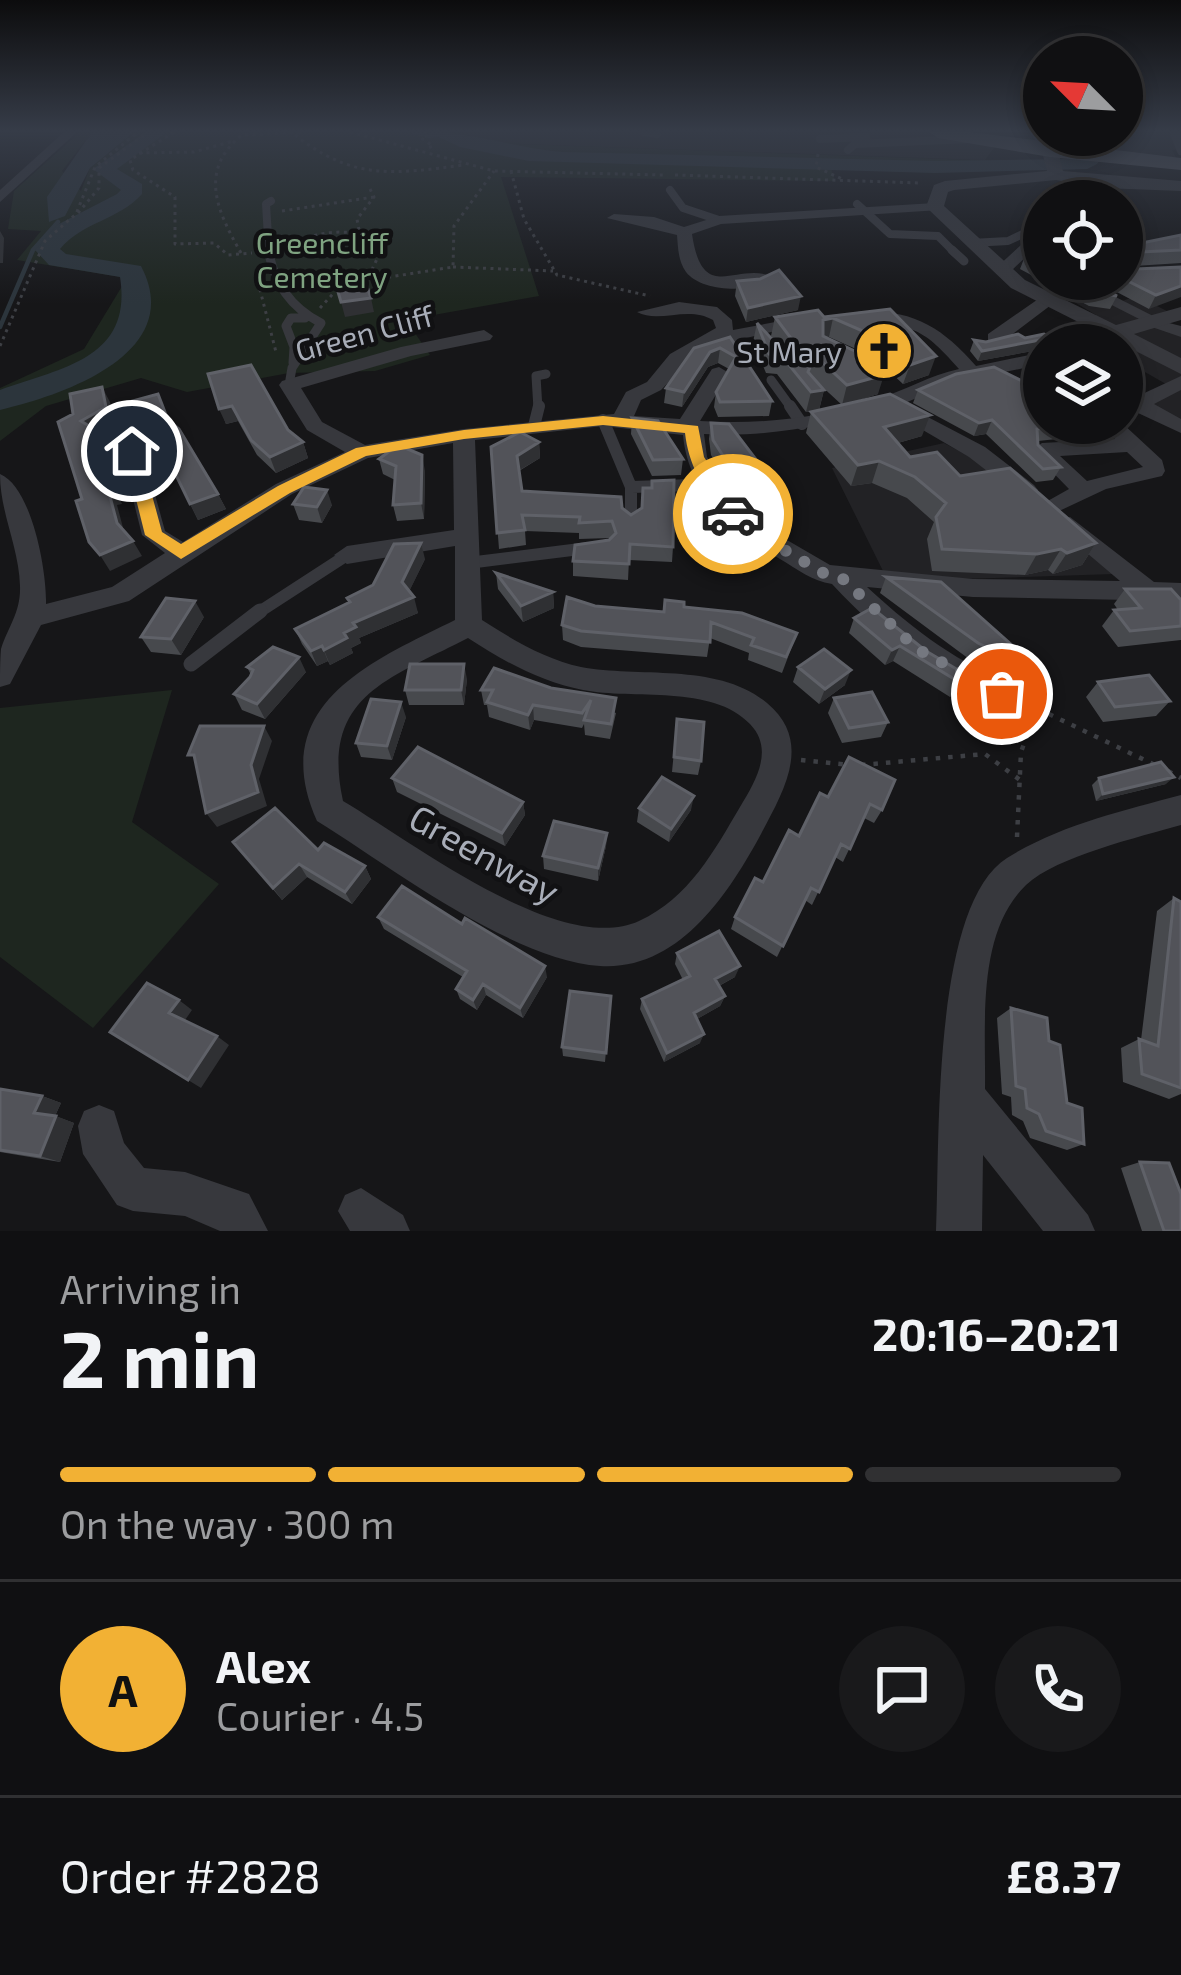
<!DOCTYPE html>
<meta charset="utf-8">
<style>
body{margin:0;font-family:"Exo 2",sans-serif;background:#19191b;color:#f1f3f6;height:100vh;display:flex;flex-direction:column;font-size:45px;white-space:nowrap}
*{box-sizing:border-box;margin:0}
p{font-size:39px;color:#9c9d9f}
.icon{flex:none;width:66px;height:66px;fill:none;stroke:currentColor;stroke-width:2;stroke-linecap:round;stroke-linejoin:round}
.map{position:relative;height:1231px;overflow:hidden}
.sheet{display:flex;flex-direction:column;background:#101012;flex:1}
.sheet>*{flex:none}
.needle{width:78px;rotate:294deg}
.controls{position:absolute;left:1023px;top:36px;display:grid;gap:24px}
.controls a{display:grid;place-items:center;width:120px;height:120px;border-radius:50%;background:#101012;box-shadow:0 6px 18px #0003,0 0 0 3px #303032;font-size:60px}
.pin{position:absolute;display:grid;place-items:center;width:102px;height:102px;color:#fff;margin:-51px;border:6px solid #fff;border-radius:50%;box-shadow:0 3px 12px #0007}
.courier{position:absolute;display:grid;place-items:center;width:120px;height:120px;margin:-60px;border:9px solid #f2b134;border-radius:50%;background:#fff;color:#222;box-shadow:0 3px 15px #0007}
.overview em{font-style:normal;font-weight:700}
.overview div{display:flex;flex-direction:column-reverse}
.overview{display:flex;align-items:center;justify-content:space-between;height:204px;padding:0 60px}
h1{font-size:78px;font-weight:700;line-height:90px}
.bar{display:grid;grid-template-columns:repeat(4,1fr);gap:18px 12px;align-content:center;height:144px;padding:0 60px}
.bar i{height:15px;border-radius:9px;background:#303032}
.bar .current{background:#f2b134}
.bar p{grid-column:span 4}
.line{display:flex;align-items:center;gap:30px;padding:0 60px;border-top:3px solid #303032}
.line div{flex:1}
.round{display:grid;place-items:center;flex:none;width:126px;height:126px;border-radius:63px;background:#19191b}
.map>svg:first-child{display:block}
</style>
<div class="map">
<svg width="1181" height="1231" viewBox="0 0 1181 1231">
<rect width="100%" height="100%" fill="#161618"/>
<path fill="#222225" d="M458,132H919L996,145L985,160L490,143Z
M1122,132H1181V149L1172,150L1177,160L1104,154Z
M1093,294L1113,304L1137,296L1167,311L1146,320L1181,335V420L1153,406L1151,401L1173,388L1122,359V345H1093L1061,326L1096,315L1071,300Z
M944,443L985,465L1114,574L930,580L885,575L832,468Z"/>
<path fill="#1e261f" d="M80,132H92L62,171L81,191L90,168L134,132H458L490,143L1023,162L1039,170L831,169L835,181L501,177L539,296L406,320L430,355L375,371L289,373L187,392L141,378L46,406L0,441V388L84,349L127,278L17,260L41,231L8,229L14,191Z
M172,690L132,822L219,884L93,1028L0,957V708Z"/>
<path fill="#2c353c" d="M92,132H134L90,168L65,216L49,222L47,197Z"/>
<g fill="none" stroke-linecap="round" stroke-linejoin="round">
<path stroke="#2c353c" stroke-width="4.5" d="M414,132L422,134
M428,136L443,134
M0,327L33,250L58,222"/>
<path fill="#2c353c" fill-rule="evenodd" d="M146,132H167L117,169L142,184V194C119,220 82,222 60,249L66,254L141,266C187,353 64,395 0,410V390C61,368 133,359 120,277L49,265L35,250L57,225L117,194L121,190L93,169Z
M428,132C472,132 517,148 562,152L935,161L1076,159L1098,135H1117L1097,164L1087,169L935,173L529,161L460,147Z"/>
<path stroke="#3d3f44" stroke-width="3" stroke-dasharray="3 4.5" stroke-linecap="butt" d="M174,132L130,160L133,170L175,197V244L214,243L228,255L252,253
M350,132L494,171L663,175
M424,132L429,134L421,138L433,146L426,149
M295,135C354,181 394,174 464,165
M139,153L194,152L233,141
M818,154L816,167L842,179
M511,171L524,219L557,275L650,296
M675,175L921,183
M282,211L374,197
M78,213L99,188V168L148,132
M359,230L357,219L374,197L370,189
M286,246C320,231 350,225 384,244L369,276
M241,253C217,211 198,170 242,135L304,132
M453,267L553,271
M258,282L276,352
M351,283L453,267L454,226L494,171
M320,308L340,286
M0,346L45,241L76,214L95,167L138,132"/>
<path stroke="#3d3f44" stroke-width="4.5" stroke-dasharray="4.5 8" stroke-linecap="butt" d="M1049,714L1157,766
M801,760L850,765
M861,765L985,754L1020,780
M1168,771L1181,778
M1017,837L1021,752L1031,724"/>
<path stroke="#37383d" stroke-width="8" d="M644,132L657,134
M1181,134L1174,133L1181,151
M820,139L866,137
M848,150L855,144L970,139
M670,190L683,208L719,220
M857,204L890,234L938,236L955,253
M971,243L1008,241L1027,232
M269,253L266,204L271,201"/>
<path stroke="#37383d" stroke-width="9" d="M268,250C275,284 290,307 321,323L292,368L289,385
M952,250L964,261
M1121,279L1095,286L1094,291L1155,322
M293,363L294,347L286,326L291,318H305
M771,380L792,409
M538,409L536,376L546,374"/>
<path stroke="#37383d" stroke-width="12" d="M790,406L802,424
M603,420L631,487V520
M534,426L539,406
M632,487L693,485
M468,563L588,548
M256,614L347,555"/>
<path stroke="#37383d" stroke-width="15" d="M191,664L260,611"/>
<path fill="#37383d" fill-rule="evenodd" d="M64,132H77L0,202V190Z
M935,203L942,207L940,210L721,224L692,234C703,309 739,257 777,279C757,292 703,294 686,272C678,261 678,247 677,235L607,218L614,214L654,217L684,227L719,216Z
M1021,245L1035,248L1008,274H996V268Z
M1044,295L1059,299L1002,342H988V334Z
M679,302L717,307L732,320L733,330L807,316L816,321L742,339L708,356H694L661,390L641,400L634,416L680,419L712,369L719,367L729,373L700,421C761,425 820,418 878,399C906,390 930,375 959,369C919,323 912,328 857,320V312L863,311C914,310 943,328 976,366L1044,352V364L950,383L903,404L985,447L1034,485L1038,490L1034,495H1018L969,457L887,409C825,425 768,438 704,434L707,457L733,500L756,522L830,565L973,579L1120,581L1061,531L1058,525L1061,519L1070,517L1154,582L1181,583V601L973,597L867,587C925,640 964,667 1038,695L1042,704L1038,713L1027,716C948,689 888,644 832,584C812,581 797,569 780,559C733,531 688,493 683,435L603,426L475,440L482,620C513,640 545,659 581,667C639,678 718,662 767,703C814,742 783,792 761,834C729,893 679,971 600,966C510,959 393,868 317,821C265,705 372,661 455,620V546L347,564L334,555L347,546L454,530L453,443L368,458L292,494L129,601L41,625L10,684L0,687C0,676 0,660 1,649C8,627 21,612 20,586C19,547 0,513 0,474C32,487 47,572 46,604L112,587L165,553L142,535L121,451L124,446H140L143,451L165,531L183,542L276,484L345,452L307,430L279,385L282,381L401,347L484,330L493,336L490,340L411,356L301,388L322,422L365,445L464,429L614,414L626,392L647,382L670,354L716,328L713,320C688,305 659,324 637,312ZM468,638C503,661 541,682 583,690C633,700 712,684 750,724C775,750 755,782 740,807C714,851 689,898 639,921C560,957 411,841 343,801C320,696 389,679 468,638Z
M1149,318L1181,326V337L1149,326Z
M1124,330L1133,335C1119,347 1100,345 1082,345Z
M1181,376V390L1154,404L1181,419V433L1138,413L1122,416V390L1138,396Z
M1099,423H1122L1162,460L1165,471L1162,476L1106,489L1057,512H1041L1037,507L1069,489L1031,450L1042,443L1115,439ZM1127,452L1143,467L1087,481L1060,456Z
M1181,795V825C1140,837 1057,856 1026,885C976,933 986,1025 985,1089L1088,1215L1095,1231H1043L983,1155L982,1231H936C940,1146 931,906 1007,858C1060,825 1122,811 1181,795Z
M99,1105L114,1111L124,1143L144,1168L185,1172L249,1194L268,1231H220L185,1216L133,1211L117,1205L83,1154L78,1126L84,1111Z
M361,1188L403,1215L410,1231H350L338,1211L345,1195Z"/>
<path fill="#37383d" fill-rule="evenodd" d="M1030,132H1044L1058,151L1063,171L1181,181V191L1103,188L1056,180L954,190L948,192L944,206L1025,280L1116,325L1181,307V320L1134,334L1181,358V374L1011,288L926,207L934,185L945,181L1047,171L1042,151Z"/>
<path fill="#53555c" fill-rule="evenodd" d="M929,132H970L1181,158V170L1050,157L938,138Z"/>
</g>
<path fill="#47494d" d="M1181,235V263L1134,266L1122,247Z
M1044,244V279H1094L1093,282L1117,296L1110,309L1089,306L1020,269L1025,256Z
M1181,267L1149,309L1113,290L1119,279Z
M737,281L798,310L746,322L735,296Z
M890,309L929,375L903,384L874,357L829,337H826L878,394L842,405L816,381L824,390L819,410L806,412L777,374L766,373L753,342L757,323L780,348L771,336L775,317H824Z
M730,337L772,401L769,416L718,417L714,407L716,392L729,369L718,363L708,367L682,407L664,403L666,388Z
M1025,338L1044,345V349L978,361L970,351L974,340L986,342Z
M1044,356V385L1023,373L1029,360Z
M208,374L288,430L303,442L308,458L276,473L257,455L238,421L226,424Z
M918,390L1083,424L1076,437L1038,441V445L1061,467L1053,480L1036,482L986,434L974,436L913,403Z
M118,405L170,421L218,494L226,509L198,520L163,448L140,442L131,423L126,420Z
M811,412L922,436L898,443L910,457L960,476L1096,543L1082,565L1053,574L1048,570L1025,575L932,571L927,539L934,522L907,498L872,483L851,486L806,433Z
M632,418L683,459L681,475L652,476L631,434Z
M711,423L764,490L736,497L711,455L709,439Z
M539,442L540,458L519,471L522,491L622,508L673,547L672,562L629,560L628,580L573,576V561L611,538L579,539V533L525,531L526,545L499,549L491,447Z
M379,459L425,471L424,519L397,521L393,505L395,480L383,474Z
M293,504L332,505L322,523L299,520Z
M425,559L409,591L418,613L359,638L361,643L351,648L353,653L330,665L328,661L317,666L302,644L295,629L349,603L347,598Z
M496,573L553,592L554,608L523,622L498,589Z
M886,577L1022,654L1012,670L1001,675L969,659L880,593Z
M1125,589L1181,600V640L1118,647L1102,626L1114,610H1118L1114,604Z
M595,606L664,612L684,607L797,633L782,673L748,660L749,653L710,638L707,657L581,647L563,640L562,625Z
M204,617L181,655L151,652L141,637Z
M854,618L926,651L970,677L961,692L950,697L893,661L885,665L849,633Z
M247,667L306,672L265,719L242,710L234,694L251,675Z
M798,667L845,685L819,704L793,682Z
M494,668L616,713L610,739L585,735L584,724L582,728L534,720L530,730L489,717L487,705H484L481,690Z
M467,679L464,705H409L405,690Z
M1098,682L1170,701L1156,716L1103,722L1086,697Z
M998,690L1026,702L1002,737L979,722Z
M834,698L888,722L881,737L842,743L828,713Z
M406,717L392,760L361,757L356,743Z
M677,719L701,761L698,775L672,772Z
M849,757L882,810L874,823L864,818L843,862L835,857L812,905L805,900L777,957L731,929L735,917L828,797Z
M392,778L523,802L525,815L505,846L397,792Z
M1099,778L1166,784L1096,801L1092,785Z
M639,808L691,810L669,842L637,822Z
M607,833L606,846L598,881L544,869L543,856Z
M233,842L318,850L365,866L371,879L352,904L307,877L282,900Z
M1174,898L1181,902V1094L1169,1099L1123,1082L1121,1048L1139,1039L1141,1040L1157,911Z
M378,917L547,977L523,1018L486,995L477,1010L460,999L456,989L463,977L384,929Z
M677,953L735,977L719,986L725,996L720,1006L697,1019L700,1043L664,1062L640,1009L642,999L683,980L675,964Z
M611,996L605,1062L563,1056L562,1047Z
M1011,1008L1049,1041L1067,1103L1084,1144L1067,1150L1030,1138L1023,1121L1012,1115L1011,1097L1002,1094L997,1018Z
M0,1089L42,1096L61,1103L55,1116L74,1123L60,1162L0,1152Z
M1140,1162L1181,1231H1142L1121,1168Z"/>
<path fill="#2f3033" d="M0,231L4,238L3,263H0Z
M1140,252L1134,266L1122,269V258Z
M1181,286V297L1149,309L1156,295Z
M801,296L798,310L746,322L748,308Z
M371,298L374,312L345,317L341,302Z
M833,318L829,337L819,339L823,320Z
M1051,338L1047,345H1044V349L978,361L982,351Z
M720,348L718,363L708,367L682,407L684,392L710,352Z
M936,356L929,375L903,384L910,365Z
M884,375L878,394L842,405L847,385Z
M102,387L110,402L114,423L90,436L81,421Z
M824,390L819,410L806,412L811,392Z
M232,406L238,421L226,424L219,409Z
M930,415L922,436L877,449L884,427Z
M992,420L986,434L974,436L979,423Z
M111,429L119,445L106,461L122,504L117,505L126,539L117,523L98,445Z
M303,442L308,458L276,473L270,457Z
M539,442L540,458L518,471L517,456Z
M422,455L425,471L424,519L421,503Z
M879,461L872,483L851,486L858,465Z
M767,474L764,490L736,497L739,481Z
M327,490L332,505L322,523L317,507Z
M218,494L226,509L198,520L190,504Z
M133,541L142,556L110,571L100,555Z
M421,543L425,559L406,598L402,582Z
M1096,543L1082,565L1053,574L1067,553Z
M1061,549L1048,570L1025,575L1037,554Z
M553,592L554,608L523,622L521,606Z
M414,597L418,613L359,638L361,643L351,648L353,653L330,665L324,650L353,623Z
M195,601L204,617L181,655L171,639Z
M322,646L328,661L317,666L311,651Z
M900,646L893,661L885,665L892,650Z
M1022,654L1012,670L1001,675L1011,659Z
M299,657L306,672L265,719L257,704Z
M464,664L467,679L464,705L461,690Z
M851,670L845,685L819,704L825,689Z
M970,677L961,692L950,697L959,682Z
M401,702L406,717L392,760L387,746Z
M533,705L534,720L530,730L528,715Z
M264,726L272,741L259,779L267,806L217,827L206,813L251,765Z
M1174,777L1166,784L1096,801L1103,794Z
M694,796L691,810L669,842L671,829Z
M523,802L525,815L505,846L502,833Z
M607,833L606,846L598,881V868Z
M299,864L307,877L282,900L273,888Z
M365,866L371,879L352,904L345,892Z
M545,966L547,977L523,1018L520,1008Z
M740,966L735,977L711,990L715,979Z
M483,984L486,995L477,1010L473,1000Z
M725,996L720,1006L690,1023L694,1013Z
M179,1000L192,1010L183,1023L169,1013Z
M704,1034L700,1043L664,1062L667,1053Z
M217,1036L229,1045L201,1088L188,1080Z
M42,1096L61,1103L53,1120L34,1113Z
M56,1116L74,1123L60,1162L40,1156Z"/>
<path fill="#525359" stroke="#5f6168" stroke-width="3" d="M1181,235V250L1140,252L1122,258V247Z
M1044,244V265L1025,256L1035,246Z
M1181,267V286L1156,295L1122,278V276L1136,269Z
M779,270L801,296L748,308L737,281L760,279Z
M1070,279H1094L1093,282L1117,296L1095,292Z
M365,280L371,298L341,302L336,285Z
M890,309L936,356L910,365L879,338L833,318L823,320V336L861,354L884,375L847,385L822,362L813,360L808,372L824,390L811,392L781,355L769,354L757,323L784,352L793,341L775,317L818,310L824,317Z
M1018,334L1025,338L1044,334L1051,338L982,351L974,340L986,342Z
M1053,336L1067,345H1053Z
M730,337L772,401L720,402L716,392L736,357L720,348L710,352L684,392L666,388L694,348Z
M1044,356V368L1029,360Z
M251,365L288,430L303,442L270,457L251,440L232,406L219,409L208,374Z
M994,367L1044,392V423H1082L1037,429L1038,445L1061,467L1043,469L992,420L979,423L918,390L956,374Z
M102,387L106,407L81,421L94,429H111L98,445L113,488L108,489L117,523L133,541L100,555L89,542L76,501L82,499L58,422L73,414L70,394Z
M158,394L168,420L179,429L218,494L190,504L155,432L132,426L129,411L118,405Z
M890,394L930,415L884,427L910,457L937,452L960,476L1010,468L1096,543L1067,553L1061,549L1037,554L942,549L936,517L946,503L915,477L879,461L858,465L811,412Z
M632,418L658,421L683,459L653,460Z
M711,423L729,424L767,474L739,481L713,440Z
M520,432L539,442L517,456L522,491L621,497L622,508L631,515L642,508L643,488H652V481L674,480L673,547L630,544L629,564L573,561L575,545L609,540L616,533L612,521L579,523L580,517L522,515L525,530L497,533L491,447Z
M398,445L422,455L421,503L393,505L396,466L379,459Z
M304,487L327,490L317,507L293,504Z
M421,543L402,582L414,597L353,623L356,627L344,633L347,638L324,650L322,646L311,651L295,629L350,602L347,598L373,585L394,544Z
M496,573L553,592L521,606Z
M886,577L941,582L1022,654L1011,659L978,643Z
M1125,589H1171L1181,600V626L1130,631L1114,610L1141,608Z
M567,597L595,606L664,612L665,600L684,602V607L742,613L797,633L786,657L751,645L754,638L711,622L710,642L581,631L562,625Z
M166,598L195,601L171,639L141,637Z
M872,608L926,651L970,677L959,682L900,646L892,650L854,618Z
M273,647L299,657L257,704L234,694L250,677L253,670L247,667Z
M824,649L851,670L825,689L798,667Z
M410,664H464L461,690H405Z
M494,668L551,688L616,698L611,724L584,720L591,700L582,713L533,705L528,715L487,702L493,690H481Z
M1149,675L1170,701L1115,707L1098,682Z
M998,690L1026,702L1012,722L988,707Z
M872,692L888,722L849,728L834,698Z
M371,699L401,702L387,746L356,743Z
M677,719L704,722L701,761L674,757Z
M200,726H264L251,765L258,792L206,813L194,755H188Z
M418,747L523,802L502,833L392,778Z
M849,757L895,780L882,810L870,804L850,849L841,844L819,892L811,888L783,946L735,917L755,878L763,882L789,830L799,836L820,793L828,797Z
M1161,762L1174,777L1103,794L1099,778Z
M662,777L694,796L671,829L639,808Z
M275,808L318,850L324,843L365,866L345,892L299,864L273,888L233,842Z
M554,821L607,833L598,868L543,856Z
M402,886L462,924L465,918L545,966L520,1008L483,984L473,1000L456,989L467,971L378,917Z
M1174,898L1181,902V1088L1142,1074L1139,1039L1158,1046Z
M719,931L740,966L715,979L725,996L694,1013L704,1034L667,1053L642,999L690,976L677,953Z
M147,983L179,1000L169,1013L217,1036L188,1080L110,1032Z
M570,991L611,996L606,1053L562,1047Z
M1011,1008L1047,1018L1049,1041L1060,1045L1067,1103L1082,1108L1084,1144L1046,1131L1039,1114L1027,1108L1025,1089L1016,1086Z
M0,1089L42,1096L34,1113L56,1116L40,1156L0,1150Z
M1140,1162L1169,1163L1181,1194V1231H1164Z"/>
<linearGradient id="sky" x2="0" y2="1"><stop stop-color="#0c0c0d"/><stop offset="0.43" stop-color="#363c48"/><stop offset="1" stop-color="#363c48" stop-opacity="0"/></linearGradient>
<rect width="1181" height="304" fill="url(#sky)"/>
<path fill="#f2b134" d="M603,416L698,426L704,457L741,514L739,518H727C705,491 689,468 685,433L603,425L464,439L366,456L290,493L181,559L145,535L124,451L132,446L140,451L162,532L181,544L278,486L356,448L464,430Z"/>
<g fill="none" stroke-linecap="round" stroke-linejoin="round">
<path stroke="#757880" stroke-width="12" stroke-dasharray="0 21.6" d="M733,514L747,528L825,574L842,578L917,649L1002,694"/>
</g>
<defs>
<symbol id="church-disc" viewBox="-11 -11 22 22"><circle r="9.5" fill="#f2b134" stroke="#111113"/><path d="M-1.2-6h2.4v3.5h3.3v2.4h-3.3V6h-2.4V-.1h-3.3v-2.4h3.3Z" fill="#111"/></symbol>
</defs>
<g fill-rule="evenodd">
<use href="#church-disc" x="851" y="318" width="66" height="66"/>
</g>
<g text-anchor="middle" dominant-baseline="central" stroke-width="9" stroke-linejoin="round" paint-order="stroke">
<g font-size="30" fill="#7fa381" stroke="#111113">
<text x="322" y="242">Greencliff<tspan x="322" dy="34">Cemetery</tspan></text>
</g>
<g font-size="30" fill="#a8adb8" stroke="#111113">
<text transform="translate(364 332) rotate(-15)">Green Cliff</text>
</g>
<g font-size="30" fill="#a8adb8" stroke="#111113" text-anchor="end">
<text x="842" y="351">St Mary</text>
</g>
<g font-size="36" fill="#a8adb8" stroke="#111113">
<text transform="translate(485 853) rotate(29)">Greenway</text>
</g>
</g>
</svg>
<div class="controls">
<a><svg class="needle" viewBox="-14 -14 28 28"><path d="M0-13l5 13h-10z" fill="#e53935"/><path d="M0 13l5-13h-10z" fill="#9c9d9f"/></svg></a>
<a><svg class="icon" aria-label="locate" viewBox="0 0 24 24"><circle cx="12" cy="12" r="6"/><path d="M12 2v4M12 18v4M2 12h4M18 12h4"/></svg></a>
<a><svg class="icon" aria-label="layers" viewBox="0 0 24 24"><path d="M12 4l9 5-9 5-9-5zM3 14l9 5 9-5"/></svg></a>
</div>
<div class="pin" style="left:1002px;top:694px;background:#ea580c"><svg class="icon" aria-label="bag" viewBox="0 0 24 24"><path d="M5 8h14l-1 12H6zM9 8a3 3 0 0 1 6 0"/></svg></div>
<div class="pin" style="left:132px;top:451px;background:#1f2937"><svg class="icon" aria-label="home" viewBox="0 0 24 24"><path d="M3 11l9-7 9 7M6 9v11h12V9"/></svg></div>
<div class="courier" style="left:733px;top:514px"><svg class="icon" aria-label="car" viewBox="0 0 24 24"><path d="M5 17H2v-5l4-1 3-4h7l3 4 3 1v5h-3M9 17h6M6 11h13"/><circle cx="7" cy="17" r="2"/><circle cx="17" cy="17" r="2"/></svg></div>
</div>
<section class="sheet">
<div class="overview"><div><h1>2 min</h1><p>Arriving in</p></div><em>20:16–20:21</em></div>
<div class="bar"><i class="current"></i><i class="current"></i><i class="current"></i><i></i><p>On the way · 300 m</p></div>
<div class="line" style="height:216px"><b class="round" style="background:#f2b134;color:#111">A</b><div><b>Alex</b><p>Courier · 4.5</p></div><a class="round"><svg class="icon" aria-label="chat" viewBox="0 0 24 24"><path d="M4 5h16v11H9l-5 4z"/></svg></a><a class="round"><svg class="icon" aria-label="phone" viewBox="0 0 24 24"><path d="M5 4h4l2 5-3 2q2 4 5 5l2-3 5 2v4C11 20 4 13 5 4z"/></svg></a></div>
<div class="line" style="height:156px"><div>Order #2828</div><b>£8.37</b></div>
</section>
